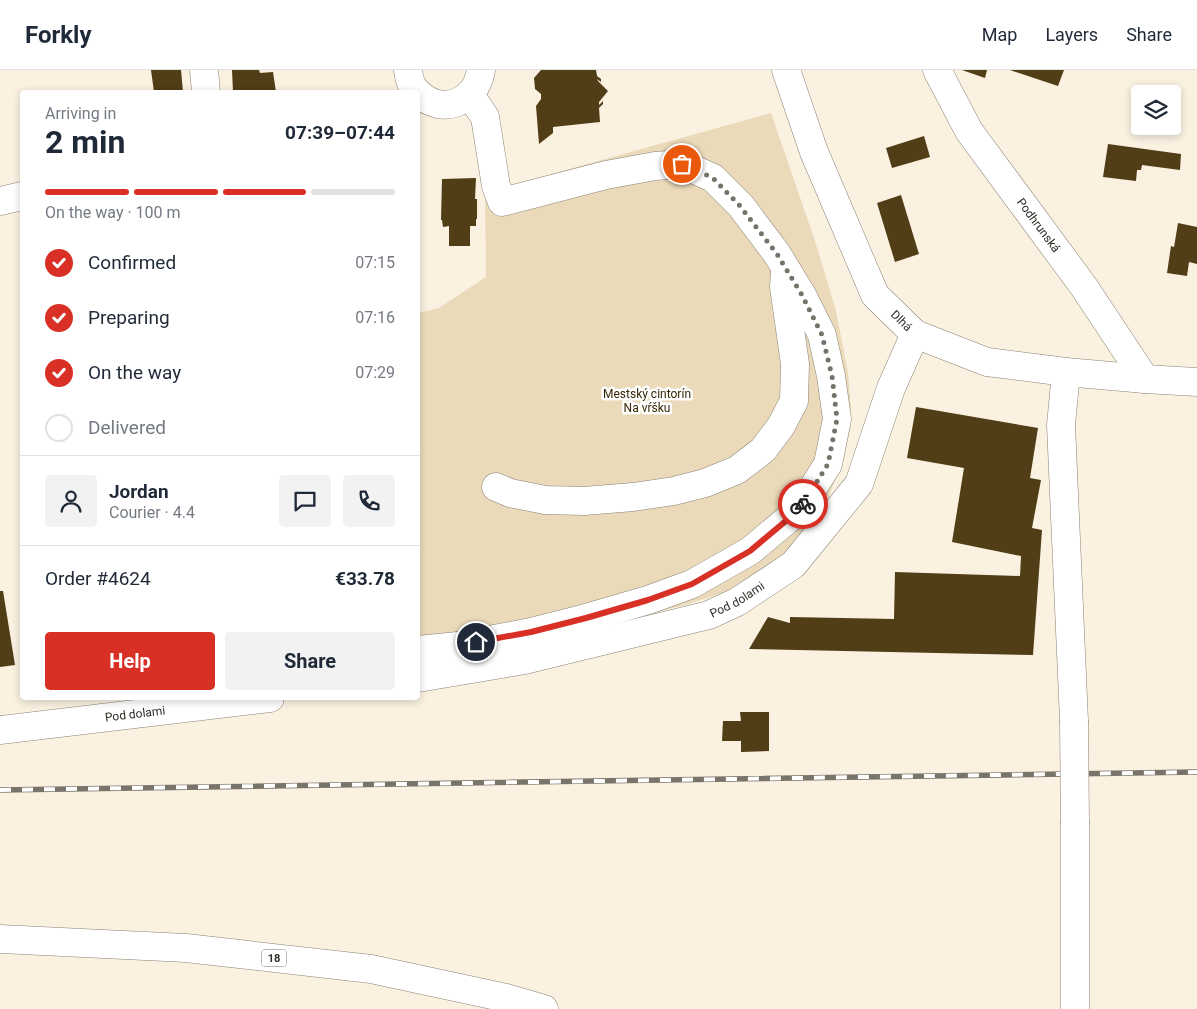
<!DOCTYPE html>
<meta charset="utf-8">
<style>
body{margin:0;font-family:Roboto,sans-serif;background:#f2f2f3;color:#1f2937;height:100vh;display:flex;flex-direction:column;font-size:19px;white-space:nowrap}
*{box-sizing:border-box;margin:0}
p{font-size:16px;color:#747a83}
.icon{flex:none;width:28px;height:28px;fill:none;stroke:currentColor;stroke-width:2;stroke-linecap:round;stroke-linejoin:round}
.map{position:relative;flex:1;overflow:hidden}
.details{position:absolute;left:20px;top:20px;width:400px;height:610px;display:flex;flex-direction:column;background:#fff;border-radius:5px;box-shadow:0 2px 8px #0003}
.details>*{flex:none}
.fabs{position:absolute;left:1131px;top:15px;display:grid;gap:10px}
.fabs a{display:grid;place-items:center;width:50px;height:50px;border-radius:5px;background:#fff;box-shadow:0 2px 8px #0003;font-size:25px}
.pin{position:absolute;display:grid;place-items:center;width:42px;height:42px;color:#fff;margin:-21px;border:2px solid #fff;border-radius:50%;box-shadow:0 1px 5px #0007}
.courier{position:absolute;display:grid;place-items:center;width:50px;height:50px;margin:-25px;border:4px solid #d93025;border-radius:50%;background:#fff;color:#222;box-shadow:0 1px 6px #0007}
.summary em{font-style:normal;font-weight:700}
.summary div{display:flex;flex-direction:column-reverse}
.summary{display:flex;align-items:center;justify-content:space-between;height:85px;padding:0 25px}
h1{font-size:32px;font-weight:700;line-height:38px}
.bar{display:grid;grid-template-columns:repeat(4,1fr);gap:8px 5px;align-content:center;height:60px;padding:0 25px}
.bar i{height:6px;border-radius:4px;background:#e0e1e3}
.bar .on{background:#d93025}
.bar p{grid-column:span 4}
.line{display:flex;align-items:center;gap:12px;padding:0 25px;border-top:1px solid #e0e1e3}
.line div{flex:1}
.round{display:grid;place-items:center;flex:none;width:52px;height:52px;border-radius:5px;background:#f2f2f3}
ol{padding:0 25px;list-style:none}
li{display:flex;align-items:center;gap:15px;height:55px}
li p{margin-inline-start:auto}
li .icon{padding:5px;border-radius:50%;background:#d93025;color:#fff;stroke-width:4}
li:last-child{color:#747a83}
li i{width:28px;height:28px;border:2px solid #e0e1e3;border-radius:50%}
.primary-button{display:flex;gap:10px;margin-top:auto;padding:10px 25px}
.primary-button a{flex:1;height:58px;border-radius:5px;background:#d93025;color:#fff;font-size:20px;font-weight:700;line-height:58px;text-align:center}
.primary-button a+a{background:#f2f2f3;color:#1f2937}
header{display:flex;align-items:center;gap:30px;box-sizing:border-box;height:70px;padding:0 25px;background:#fff;border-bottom:1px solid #e0e1e3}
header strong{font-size:24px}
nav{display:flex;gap:28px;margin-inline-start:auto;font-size:18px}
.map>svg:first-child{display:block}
</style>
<header>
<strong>Forkly</strong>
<nav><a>Map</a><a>Layers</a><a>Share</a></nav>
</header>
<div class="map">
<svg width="1197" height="939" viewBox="0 0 1197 939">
<rect width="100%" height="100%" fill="#faf1e1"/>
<path fill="#ebdaba" d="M771,43L816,174L836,241L848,303L851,337L850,359L844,390L830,422L820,439L784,484L758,506L729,521L685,535L546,568L418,593V243L439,238L486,207L485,120L504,117Z"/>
<path fill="#513d16" d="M151,0H181L183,22H154Z
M232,0H259L260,3L273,2L276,22H233Z
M541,0H596L597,6L601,9V12L597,9L598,11L608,21L599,32V35L603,31V34L599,38L600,52L553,57V63L539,74L536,36L541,29V24L535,19L534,8Z
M962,0H987L985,8Z
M1010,0H1064L1058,16Z
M924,66L930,87L892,98L886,78Z
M1108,74L1181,84L1180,100L1142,95L1141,100H1137L1136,111L1103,107Z
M476,108L475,129H477V149H476V156H470V176H449V156L443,157L442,150H441L442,109Z
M901,125L919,184L895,192L877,133Z
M1178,153L1197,157V194L1189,192L1187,206L1167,203L1171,176L1174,177Z
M916,337L1038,358L1030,408L1041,410L1032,458L1042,460L1033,585L749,579L768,547L790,553V547L894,549L895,502L1020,506L1021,486L952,472L964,398L907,388Z
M0,521H3L15,595L0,597Z
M740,642H769V681L741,682V671H722L723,651H741Z"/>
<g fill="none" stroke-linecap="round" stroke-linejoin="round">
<defs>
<g id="minor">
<path d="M204,0L206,22"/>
<path d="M408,0C409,8 411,17 417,22"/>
<path id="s1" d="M786,0L814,82L875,225L915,264L987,292L1066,302L1145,309L1197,312"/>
<path id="s2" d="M937,0L969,61L1084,217L1145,309"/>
<path d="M418,23C442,46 476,33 481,0"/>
<path d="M0,131L22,126"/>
<path d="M1066,302L1061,355L1074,651"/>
<path d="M496,417L510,423L545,430L584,431L633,427L674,421L705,413L737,400L763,380L781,356L794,331L795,294L784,217L785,201"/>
<path d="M418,580L458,576L531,562L586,548L648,530L692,514L750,481L799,440L828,394L837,349L831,306L822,265L802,225L777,184L741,136L713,108L682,94L655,96L606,105L502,132L496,116L485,47L470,25"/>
<path id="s3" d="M418,608L525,590L709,545L737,532L793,495L859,414L891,318L915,264"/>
<path id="s4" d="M0,660L270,628"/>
<path d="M1075,754V939"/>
</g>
<path id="major" d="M0,869L186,878L371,899L506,928L544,939"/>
</defs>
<use href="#minor" stroke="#8a8275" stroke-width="29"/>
<use href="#major" stroke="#8a8275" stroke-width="29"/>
<use href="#minor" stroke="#fff" stroke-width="28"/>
<use href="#major" stroke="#fff" stroke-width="28"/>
<defs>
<path id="rail" d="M0,720L1197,702"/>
</defs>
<use href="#rail" stroke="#79746a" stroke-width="5.5"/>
<use href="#rail" stroke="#fff" stroke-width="4" stroke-dasharray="11" stroke-linecap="butt"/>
<defs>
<path id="minor-bridge" d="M1074,651L1075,754"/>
</defs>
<use href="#minor-bridge" stroke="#8a8275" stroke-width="29" stroke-linecap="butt"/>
<use href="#minor-bridge" stroke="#fff" stroke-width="28"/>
</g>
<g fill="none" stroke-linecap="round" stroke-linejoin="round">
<path stroke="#777269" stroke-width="5" stroke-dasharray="0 9" d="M682,94L713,108L740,136L777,184L802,225L822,265L832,306L837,349L828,394L803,434"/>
<path stroke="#d93025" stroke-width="6" d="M476,572L531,562L586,548L648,530L692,514L750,481L799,440L803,434"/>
</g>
<g text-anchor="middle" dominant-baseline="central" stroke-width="5" stroke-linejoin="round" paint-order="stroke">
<rect fill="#fff" stroke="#6f6d68" stroke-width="1" x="261.5" y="879.5" width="25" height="17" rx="4"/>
<g font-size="11" font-weight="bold" fill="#312e28">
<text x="274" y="888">18</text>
</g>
<g font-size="12" fill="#312e28" stroke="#fff">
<text stroke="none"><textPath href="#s2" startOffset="186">Podhrunská</textPath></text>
<text stroke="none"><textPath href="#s1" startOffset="279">Dlhá</textPath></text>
<text stroke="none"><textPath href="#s3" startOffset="330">Pod dolami</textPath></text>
<text stroke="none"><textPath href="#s4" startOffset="136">Pod dolami</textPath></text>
</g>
<g font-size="12" fill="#372704" stroke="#fff">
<text x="647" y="324">Mestský cintorín<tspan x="647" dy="14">Na vŕšku</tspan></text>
</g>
</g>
</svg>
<div class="fabs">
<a><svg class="icon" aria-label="layers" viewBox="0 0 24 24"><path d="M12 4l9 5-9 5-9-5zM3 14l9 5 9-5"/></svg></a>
</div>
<div class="pin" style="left:682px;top:94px;background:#ea580c"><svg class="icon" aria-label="bag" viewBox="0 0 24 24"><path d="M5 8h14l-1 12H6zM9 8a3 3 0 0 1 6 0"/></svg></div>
<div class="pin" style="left:476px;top:572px;background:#1f2937"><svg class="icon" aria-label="home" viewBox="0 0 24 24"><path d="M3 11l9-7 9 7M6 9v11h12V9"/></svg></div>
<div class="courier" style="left:803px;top:434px"><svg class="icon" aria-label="bike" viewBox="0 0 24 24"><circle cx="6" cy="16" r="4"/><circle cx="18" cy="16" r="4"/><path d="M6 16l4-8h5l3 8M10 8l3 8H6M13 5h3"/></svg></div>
<section class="details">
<div class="summary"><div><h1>2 min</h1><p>Arriving in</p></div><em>07:39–07:44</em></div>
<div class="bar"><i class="on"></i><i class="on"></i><i class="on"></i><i></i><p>On the way · 100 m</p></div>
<ol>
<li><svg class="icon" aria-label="check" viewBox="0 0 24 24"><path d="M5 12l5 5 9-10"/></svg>Confirmed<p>07:15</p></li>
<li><svg class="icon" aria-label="check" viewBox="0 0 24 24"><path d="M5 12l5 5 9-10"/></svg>Preparing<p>07:16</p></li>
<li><svg class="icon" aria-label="check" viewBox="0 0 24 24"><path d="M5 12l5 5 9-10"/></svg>On the way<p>07:29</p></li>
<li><i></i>Delivered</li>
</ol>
<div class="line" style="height:90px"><a class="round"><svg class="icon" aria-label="person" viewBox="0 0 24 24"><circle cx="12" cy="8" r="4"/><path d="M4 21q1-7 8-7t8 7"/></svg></a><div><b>Jordan</b><p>Courier · 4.4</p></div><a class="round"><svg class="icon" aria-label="chat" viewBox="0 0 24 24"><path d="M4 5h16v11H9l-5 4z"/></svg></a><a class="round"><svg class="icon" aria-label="phone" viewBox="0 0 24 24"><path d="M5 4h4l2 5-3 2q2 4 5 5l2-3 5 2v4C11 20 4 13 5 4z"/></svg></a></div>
<div class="line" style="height:65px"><div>Order #4624</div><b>€33.78</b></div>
<div class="primary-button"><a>Help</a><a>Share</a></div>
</section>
</div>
